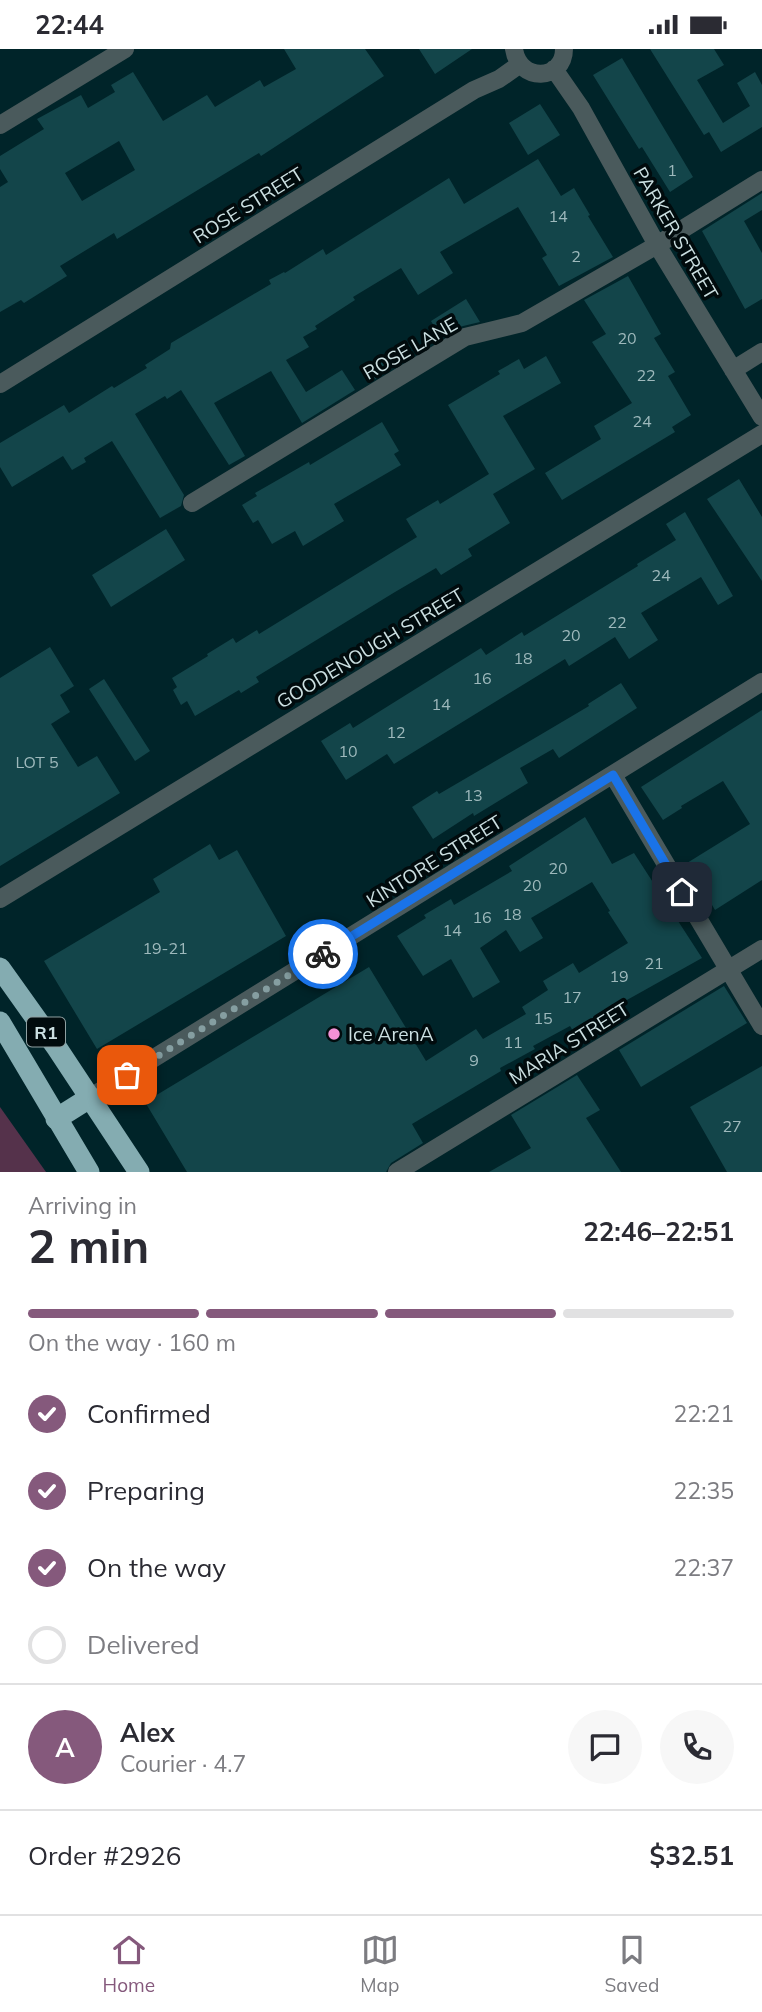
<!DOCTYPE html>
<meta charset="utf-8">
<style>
body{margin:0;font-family:Mulish,sans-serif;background:#f7f7f7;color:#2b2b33;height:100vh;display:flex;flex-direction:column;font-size:26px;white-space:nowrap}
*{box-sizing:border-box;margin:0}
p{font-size:23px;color:#7c7c81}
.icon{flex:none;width:38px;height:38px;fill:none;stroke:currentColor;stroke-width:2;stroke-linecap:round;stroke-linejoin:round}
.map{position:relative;height:1123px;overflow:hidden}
.side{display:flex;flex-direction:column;background:#fff;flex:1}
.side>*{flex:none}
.pin{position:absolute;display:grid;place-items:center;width:60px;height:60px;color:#fff;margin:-30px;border-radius:14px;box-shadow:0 4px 10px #0006}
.courier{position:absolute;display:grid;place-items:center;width:70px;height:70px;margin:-35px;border:5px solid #1a73e8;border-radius:50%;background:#fff;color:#222;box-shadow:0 2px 9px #0007}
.head em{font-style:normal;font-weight:700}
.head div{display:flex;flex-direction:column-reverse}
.head{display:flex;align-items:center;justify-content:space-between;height:119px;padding:0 28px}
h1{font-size:46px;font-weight:700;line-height:52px}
.bar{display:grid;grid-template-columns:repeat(4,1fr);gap:10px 7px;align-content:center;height:84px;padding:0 28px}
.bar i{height:9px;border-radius:5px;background:#e1e1e2}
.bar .active{background:#85597c}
.bar p{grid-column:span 4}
.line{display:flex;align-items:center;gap:18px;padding:0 28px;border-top:2px solid #e1e1e2}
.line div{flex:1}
.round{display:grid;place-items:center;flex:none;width:74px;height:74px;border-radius:37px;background:#f7f7f7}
ol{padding:0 28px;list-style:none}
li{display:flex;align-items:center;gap:21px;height:77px}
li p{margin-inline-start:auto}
li .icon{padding:7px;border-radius:50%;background:#85597c;color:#fff;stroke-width:4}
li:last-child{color:#7c7c81}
li i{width:38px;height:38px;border:4px solid #e1e1e2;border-radius:50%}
.status{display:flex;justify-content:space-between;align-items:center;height:49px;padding:0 35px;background:#fff;direction:ltr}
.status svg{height:19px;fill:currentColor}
.dock{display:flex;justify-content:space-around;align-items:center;height:98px;border-top:2px solid #e1e1e2;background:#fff;font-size:19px;color:#7c7c81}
.dock a{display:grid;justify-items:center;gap:4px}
.dock .active{color:#85597c}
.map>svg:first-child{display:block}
</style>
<div class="status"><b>22:44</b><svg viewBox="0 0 49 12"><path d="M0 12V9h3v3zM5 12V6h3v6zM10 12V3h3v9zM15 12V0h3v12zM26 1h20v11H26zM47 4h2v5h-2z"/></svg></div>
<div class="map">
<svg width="762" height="1123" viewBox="0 0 762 1123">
<rect width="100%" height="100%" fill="#002429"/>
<path fill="#55324b" d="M0,1058L46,1123H0Z"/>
<path fill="#13454a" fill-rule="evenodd" d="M284,0H365L384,27L261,107L259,104L117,190L114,184L60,217L67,227L24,254L21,251L0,263V138L8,133L0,120V107L44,80L37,70L81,46L88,59L115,43L111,36L133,23L163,72L207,46L215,58L260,31L264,38L296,20ZM119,92L135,121L82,152L65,124Z
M419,0H472L435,25Z
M650,0H714L724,16L697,31L723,74L750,57L737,34L755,23L762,36V78L721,103L709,83L704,86Z
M622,9L693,128L670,143L642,98L639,100L593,26Z
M540,55L560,86L528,106L509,74Z
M538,110L561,147L574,139L590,166L588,167L613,208L559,237L542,209L547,206L518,158L440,203L453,224L418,246L401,219L353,248L355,251L315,277L317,280L303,288L309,298L286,311L306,343L342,321L355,341L302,374L271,322L214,354L245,407L229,416L181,341L167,350L165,347L135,365L184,446L181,457L160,469L112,392L84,409L86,413L72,421L63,407L12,438L0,418V394L64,356L69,364L112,337L114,339L147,319L145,316L170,300L171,294L271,235L269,231L284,223L285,224L323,200L326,206L449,129L464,155Z
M762,144V161L744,172L762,204V250L745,260L702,182Z
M628,227L661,285L654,289L675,323L668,327L691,366L672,378L675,383L562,451L545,424L601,390L594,377L632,354L592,293L606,285L584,251Z
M466,250L480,273L459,278L441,289L431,272Z
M546,307L561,334L503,367L535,420L493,445L510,474L468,500L472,507L441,526L436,519L395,543L256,628L259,633L241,644L239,641L195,667L187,652L181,656L173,641L177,638L172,629L208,607L207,605L233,589L236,594L257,581L259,585L417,488L406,470L438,451L440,455L489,425L448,356L500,325L498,322L519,310L524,320Z
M387,309L392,319L375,330L369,321Z
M382,373L399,402L394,405L401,416L334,455L344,472L303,497L295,482L272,495L258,471L253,474L242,456L257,447L255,444L309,413L310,416Z
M739,430L762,468V532L707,450Z
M685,463L733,547L718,556L701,528L641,564L658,591L629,610L615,588L569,617L565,610L394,715L387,705L346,731L321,692L350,674L353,679L481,599L486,606L522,583L524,587L638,517L637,515L676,491L666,475Z
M166,480L185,511L111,558L92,526Z
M50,598L74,637L60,646L70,663L51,675L78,718L97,707L120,744L0,817V629Z
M104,630L150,702L135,712L89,640Z
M621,634L637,659L559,709L553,700L520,719L528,734L474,767L473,764L433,790L412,758L437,742L439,745L540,686L589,657L588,655Z
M762,661V831L715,861L687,814L750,775L723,732L681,757L682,759L663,771L641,738Z
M585,768L612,815L634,804L702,909L618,956L616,954L573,982L570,977L533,997L535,1000L500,1019L501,1022L412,1075L423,1094L391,1114L386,1123H187L145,1053L369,918L426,1012L476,980L483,990L526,965L522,958L548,941L543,932L573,914L579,924L628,894L608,863L610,862L592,833L531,869L543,889L520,903L506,881L480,899L500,933L473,949L451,910L423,927L397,887L426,869L424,866L451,850L454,856L512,822L509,817Z
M210,795L219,811L237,801L286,887L97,1000L44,912L160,843L153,830Z
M724,937L747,974L641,1038L619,1001Z
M762,1017V1123H727L690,1058Z
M577,1026L600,1061L586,1069L621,1123H489L531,1099L511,1066Z"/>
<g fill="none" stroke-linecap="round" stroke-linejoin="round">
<path stroke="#4a5a5c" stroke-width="18" d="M514,0C519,34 564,32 564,0
M554,20L581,59L657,196L762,368
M0,76L125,0
M733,321L762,303
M0,335L474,41L499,30L519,16
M192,454L465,288L522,274L657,196L762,131
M613,726L762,977
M0,850L762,385
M91,1048L762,633
M397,1123L762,900"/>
<path stroke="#84acb1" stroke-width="21" d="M0,919L57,999L139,1123
M0,973L89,1123
M56,1070L91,1048"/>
</g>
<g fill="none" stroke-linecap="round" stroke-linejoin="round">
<path stroke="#859ea1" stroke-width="7" stroke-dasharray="0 12.6" d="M127,1026L323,905"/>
<path stroke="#1a73e8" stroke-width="9" d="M323,905L613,726L682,843"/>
</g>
<circle fill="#f391d5" stroke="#010b0d" stroke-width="2.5" cx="334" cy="985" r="7"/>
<g text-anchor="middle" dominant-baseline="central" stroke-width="7" stroke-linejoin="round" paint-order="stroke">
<g font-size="16" fill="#9eb9bc">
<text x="672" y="121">1</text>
<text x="558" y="167">14</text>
<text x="576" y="207">2</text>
<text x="627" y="289">20</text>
<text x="646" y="326">22</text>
<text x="642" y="372">24</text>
<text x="661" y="526">24</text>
<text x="617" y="573">22</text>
<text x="571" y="586">20</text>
<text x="523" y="609">18</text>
<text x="482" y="629">16</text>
<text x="441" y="655">14</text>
<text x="396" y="683">12</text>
<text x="348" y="702">10</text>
<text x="37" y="713">LOT 5</text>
<text x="473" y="746">13</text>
<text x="558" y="819">20</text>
<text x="532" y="836">20</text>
<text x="512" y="865">18</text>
<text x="482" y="868">16</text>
<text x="452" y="881">14</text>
<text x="165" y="899">19-21</text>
<text x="654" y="914">21</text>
<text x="619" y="927">19</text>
<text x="572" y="948">17</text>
<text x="543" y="969">15</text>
<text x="513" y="993">11</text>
<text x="474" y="1011">9</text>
<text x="732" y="1077">27</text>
</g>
<rect fill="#010b0d" stroke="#8fa0a2" stroke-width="2" x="27" y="968.5" width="38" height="29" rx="5"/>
<g font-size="18" font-weight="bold" fill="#cce0e2">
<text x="46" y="983">R1</text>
</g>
<g font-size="19" fill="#cce0e2" stroke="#010b0d">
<text transform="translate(248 156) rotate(-32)">ROSE STREET</text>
<text transform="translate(676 184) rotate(60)">PARKER STREET</text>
<text transform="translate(410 299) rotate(-30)">ROSE LANE</text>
<text transform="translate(370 599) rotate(-31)">GOODENOUGH STREET</text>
<text transform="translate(434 812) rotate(-32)">KINTORE STREET</text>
<text transform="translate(569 994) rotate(-32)">MARIA STREET</text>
</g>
<g font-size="19" fill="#cce0e2" stroke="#010b0d" text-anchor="start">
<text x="348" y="985">Ice ArenA</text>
</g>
</g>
</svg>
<div class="pin" style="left:127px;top:1026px;background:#ea580c"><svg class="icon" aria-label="bag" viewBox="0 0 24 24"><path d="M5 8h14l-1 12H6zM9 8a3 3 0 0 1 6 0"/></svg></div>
<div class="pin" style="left:682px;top:843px;background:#1f2937"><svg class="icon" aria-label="home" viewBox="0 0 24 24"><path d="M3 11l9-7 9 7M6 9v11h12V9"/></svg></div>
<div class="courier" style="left:323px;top:905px"><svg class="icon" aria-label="bike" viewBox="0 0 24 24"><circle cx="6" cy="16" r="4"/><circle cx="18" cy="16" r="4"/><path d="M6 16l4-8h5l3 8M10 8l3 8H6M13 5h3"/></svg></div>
</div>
<section class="side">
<div class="head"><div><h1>2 min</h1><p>Arriving in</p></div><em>22:46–22:51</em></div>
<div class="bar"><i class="active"></i><i class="active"></i><i class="active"></i><i></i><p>On the way · 160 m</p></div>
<ol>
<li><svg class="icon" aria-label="check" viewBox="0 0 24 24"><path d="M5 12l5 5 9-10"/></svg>Confirmed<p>22:21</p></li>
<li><svg class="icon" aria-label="check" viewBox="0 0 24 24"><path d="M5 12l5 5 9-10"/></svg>Preparing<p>22:35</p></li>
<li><svg class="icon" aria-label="check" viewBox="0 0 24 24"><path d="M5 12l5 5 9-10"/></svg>On the way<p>22:37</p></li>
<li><i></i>Delivered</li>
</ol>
<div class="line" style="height:126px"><b class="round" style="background:#85597c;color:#fff">A</b><div><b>Alex</b><p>Courier · 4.7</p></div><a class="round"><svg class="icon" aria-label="chat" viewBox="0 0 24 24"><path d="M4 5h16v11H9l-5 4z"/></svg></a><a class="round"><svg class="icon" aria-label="phone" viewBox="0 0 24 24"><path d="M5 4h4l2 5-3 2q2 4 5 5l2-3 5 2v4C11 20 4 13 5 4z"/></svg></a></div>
<div class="line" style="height:91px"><div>Order #2926</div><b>$32.51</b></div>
</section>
<nav class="dock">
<a class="active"><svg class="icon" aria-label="home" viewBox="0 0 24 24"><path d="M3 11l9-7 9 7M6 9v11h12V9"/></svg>Home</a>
<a><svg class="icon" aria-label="map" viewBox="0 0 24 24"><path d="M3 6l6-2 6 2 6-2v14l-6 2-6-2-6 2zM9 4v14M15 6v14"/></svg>Map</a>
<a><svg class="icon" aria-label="saved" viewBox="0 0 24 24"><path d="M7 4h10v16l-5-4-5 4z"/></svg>Saved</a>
</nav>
